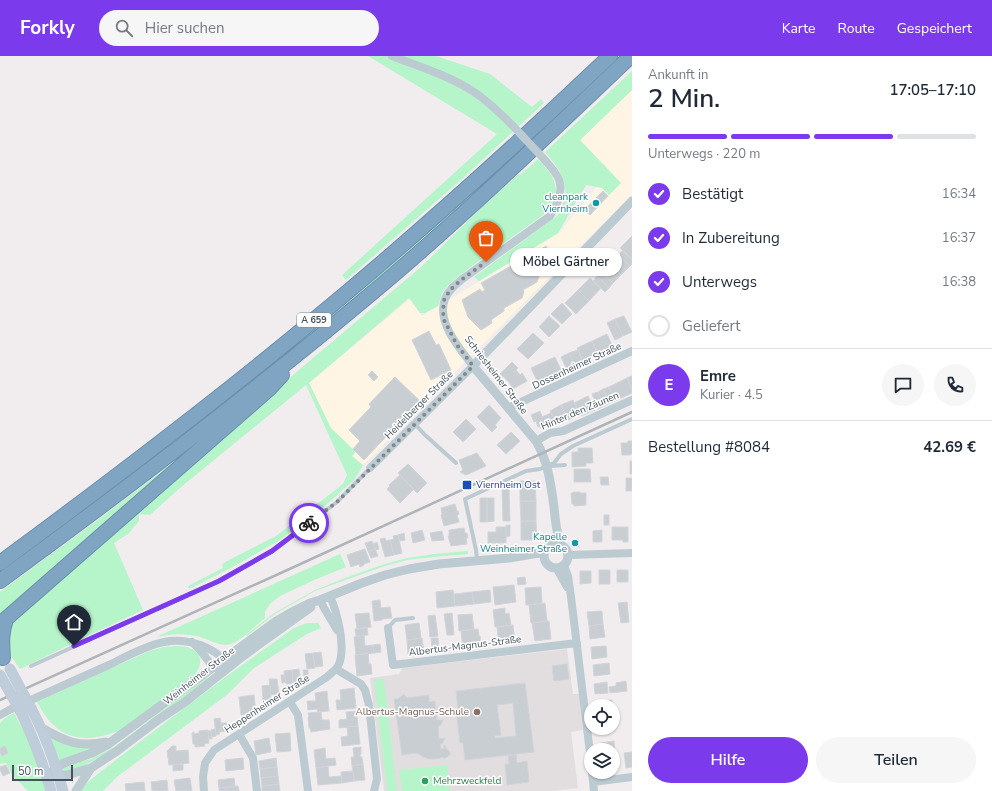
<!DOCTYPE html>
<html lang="de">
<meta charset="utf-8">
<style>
body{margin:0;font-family:"Nunito Sans",sans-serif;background:#f6f6f7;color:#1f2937;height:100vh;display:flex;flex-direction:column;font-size:15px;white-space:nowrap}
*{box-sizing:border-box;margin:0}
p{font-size:13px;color:#747a83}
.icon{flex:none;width:22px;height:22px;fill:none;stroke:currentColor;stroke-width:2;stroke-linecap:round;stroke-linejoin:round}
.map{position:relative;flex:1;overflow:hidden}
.drawer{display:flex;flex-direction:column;background:#fff;width:360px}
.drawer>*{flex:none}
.tools{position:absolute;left:584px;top:643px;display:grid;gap:8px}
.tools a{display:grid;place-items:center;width:36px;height:36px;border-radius:50%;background:#fff;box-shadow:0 1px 3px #0004;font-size:20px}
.scale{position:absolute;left:12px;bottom:10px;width:61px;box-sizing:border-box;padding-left:4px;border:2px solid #44535d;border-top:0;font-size:11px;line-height:14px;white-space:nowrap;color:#44535d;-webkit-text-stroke:3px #fff;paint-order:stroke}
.pin{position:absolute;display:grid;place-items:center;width:34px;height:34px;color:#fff;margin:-41px -17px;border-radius:50% 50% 50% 0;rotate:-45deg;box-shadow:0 0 4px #0007}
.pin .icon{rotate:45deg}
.courier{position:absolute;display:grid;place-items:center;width:40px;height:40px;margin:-20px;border:3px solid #7c3aed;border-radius:50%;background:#fff;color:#222;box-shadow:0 1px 5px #0007}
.bubble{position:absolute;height:28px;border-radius:14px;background:#fff;box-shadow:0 1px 3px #0004;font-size:13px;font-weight:600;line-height:28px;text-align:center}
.overview em{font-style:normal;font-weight:600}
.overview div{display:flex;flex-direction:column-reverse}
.overview{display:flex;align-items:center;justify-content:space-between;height:68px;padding:0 16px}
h1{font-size:26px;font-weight:600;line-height:30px}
.bar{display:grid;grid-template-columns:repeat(4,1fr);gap:6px 4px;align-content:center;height:48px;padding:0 16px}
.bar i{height:5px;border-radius:3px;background:#e0e1e3}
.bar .active{background:#7c3aed}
.bar p{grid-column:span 4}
.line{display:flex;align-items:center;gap:10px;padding:0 16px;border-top:1px solid #e0e1e3}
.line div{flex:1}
.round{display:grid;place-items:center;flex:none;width:42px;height:42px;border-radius:21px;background:#f6f6f7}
ol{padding:0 16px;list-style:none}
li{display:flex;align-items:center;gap:12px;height:44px}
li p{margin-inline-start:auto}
li .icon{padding:4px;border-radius:50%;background:#7c3aed;color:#fff;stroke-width:4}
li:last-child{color:#747a83}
li i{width:22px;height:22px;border:2px solid #e0e1e3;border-radius:50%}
.action{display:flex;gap:8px;margin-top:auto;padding:8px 16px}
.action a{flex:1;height:46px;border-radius:24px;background:#7c3aed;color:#fff;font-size:16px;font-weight:600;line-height:46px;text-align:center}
.action a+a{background:#f6f6f7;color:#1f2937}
header{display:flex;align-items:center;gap:24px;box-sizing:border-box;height:56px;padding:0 20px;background:#7c3aed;color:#fff}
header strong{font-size:19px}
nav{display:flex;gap:22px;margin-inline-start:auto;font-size:14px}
.search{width:280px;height:36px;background:#f6f6f7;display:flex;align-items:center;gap:10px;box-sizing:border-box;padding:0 14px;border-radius:22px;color:#747a83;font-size:15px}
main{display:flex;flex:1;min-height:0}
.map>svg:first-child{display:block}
</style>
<header>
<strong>Forkly</strong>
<div class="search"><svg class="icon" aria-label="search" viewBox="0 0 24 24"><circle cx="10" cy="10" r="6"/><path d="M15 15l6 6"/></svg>Hier suchen</div>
<nav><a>Karte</a><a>Route</a><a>Gespeichert</a></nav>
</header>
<main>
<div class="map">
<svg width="632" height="735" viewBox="0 0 632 735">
<rect width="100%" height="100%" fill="#f1edee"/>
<path fill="#fef5e4" d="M632,34V155L623,147L359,413L330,372L309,327L410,243L422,260L559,177L610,115L580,84Z"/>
<path fill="#e2dee0" d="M567,593L573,638H579L583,674L571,676L578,732L554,735H384L370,622L399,618L402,612Z"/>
<path fill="#b6f4ca" d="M368,0H436L490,18L532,51L541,43L544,47L462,123L346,224L342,219L497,78Z
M618,0H624L460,151L393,210L308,281L168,392L0,518V513L580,37Z
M632,15V34L580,84L621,127L609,139L602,132L586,129L558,177L479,225L474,221L558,159C559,155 562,151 563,147C571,127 558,111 545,96Z
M538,103L551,118L554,125L556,133L555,141L549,153L539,162L473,209L449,228L442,237L438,250L425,257H420L409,242L309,327L331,372L356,396L352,400L363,409L355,423L326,449L280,484L229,513L189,533L188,530L223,512L222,509L225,506L276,480L343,428L347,419L306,329L181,431L150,459L139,458V465L128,478L114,487L143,554L77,585L20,613L11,600L9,595L7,573L10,566L138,453L300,313L421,211L481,152L519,118L520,119Z
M227,365L0,562V536L103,460Z
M468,495V498L434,501L407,504L385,510L354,521L315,535L275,558L247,580L246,579L274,557L315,534L353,519L385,508L407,502L434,498Z
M340,498L346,511L312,525L280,540L270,548L265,556V562C256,569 242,584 231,588C220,592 207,582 196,580C182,577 170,578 156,581Z
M307,567H318L321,572L307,578L254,612L228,638L117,721L103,735H81L86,728L100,716L224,622L294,572Z
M174,590C178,590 183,590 187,591C204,596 203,609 193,621L119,675C109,678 98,682 88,682C62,682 48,667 37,646L149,595L164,591Z
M207,621L208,623C186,640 85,722 62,715L61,713L72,708L91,703L114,691Z
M384,623L397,735H387L374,624Z
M14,657L26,679L45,728L47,735H28L12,719L6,707L0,708V667L8,660Z
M50,680L92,692L93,694L59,705Z
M447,709L450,735H402L399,714Z"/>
<path fill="#c9ced3" stroke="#d1d4da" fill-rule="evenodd" d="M603,135L608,140L590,159L584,154Z
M632,180V203H631L620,192Z
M546,190L556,208L538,218L539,221L537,226L523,234L524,236L522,242L504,252V255L491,264L492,267L481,274L468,261L462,244L480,233L482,236L485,234L481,227Z
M623,194L632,204V208L630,210L618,199Z
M618,199L630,210L626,214L614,203Z
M614,203L626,214L621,219L610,207Z
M610,207L621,219L617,223L606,212Z
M606,212L617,223L613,227L601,216Z
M601,216L613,227L609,232L597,220Z
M597,220L609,232L605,236L593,225Z
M590,222L601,232L589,245L578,234Z
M578,234L589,245L576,258L565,247Z
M562,247L572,258L562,268L551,258Z
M549,260L560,270L549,281L539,271Z
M624,260L632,276L623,280L615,263Z
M615,263L623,280L615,284L607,267Z
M429,275L436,289L439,288L451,314L431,324L412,284Z
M533,277L544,287L528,303L517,293Z
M607,278L613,291L598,298L592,285Z
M592,285L598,298L583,305L577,292Z
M578,294L583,306L575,310L569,297Z
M569,297L575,310L567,314L561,301Z
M555,301L562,316L538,327L531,312Z
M512,306L518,312L516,314L520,319L522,317L527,325L513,333L509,326L500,318Z
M372,315L378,321L374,325L368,319Z
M632,320V334L627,322Z
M395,321L420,345L364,404L353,393L360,385L349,374L371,351L369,348Z
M627,322L632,334V337L615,345L609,331Z
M609,331L615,345L610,347L603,333Z
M603,333L610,347L604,350L598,336Z
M598,336L604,350L598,353L592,338Z
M588,340L595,354L581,360L574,347Z
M573,344L580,358L568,364L561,349Z
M489,349L501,362L495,369L497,371L492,376L477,361Z
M561,349L568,364L557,369L550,355Z
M540,355L542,361L551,357L556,367L547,371V370L541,373L540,370L538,371L536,365L534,366L531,359Z
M466,363L476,373L463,386L453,376Z
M511,376L520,385L506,398L497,389Z
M628,385H632V398H630V399H622L621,387H628Z
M578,392H592L593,407H586V410L572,411V396H578Z
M477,397L486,410L466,419L460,416L463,414L459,404Z
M630,405H632V418H630Z
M408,408L427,427L417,437L398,417Z
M574,413H590L591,426H574Z
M400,419L414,433L400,447L387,433L390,430L389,429Z
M600,421H608L609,429H601Z
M626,422H632V435H626Z
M520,425H535L536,445H520Z
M502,431H509L510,465H503Z
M573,436H580V437H586V449L574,450V448H572L571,437H573Z
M480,442H487V466H480Z
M487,442H494V465L487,466Z
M520,445H536V465H521Z
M455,448L457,455H458L459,458L457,459L459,466L444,470L441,459L442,458L441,452Z
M604,459H609V469H604Z
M521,465H536L537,484H521Z
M506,469H510V480L506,481Z
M496,471H506V487H488V476H496Z
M612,471H628V486H623V484H612Z
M464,472L465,477H467L468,482H466L467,488L451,490L448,480H449V474Z
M422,474L425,484L413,487L411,477Z
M602,474V486H593V475Z
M442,475L444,484L432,485L430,477Z
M404,477L405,484L400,485L398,479Z
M398,479L402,497L394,499L390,484L394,483L393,480Z
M385,482L386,485L390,484L394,499L385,501L380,483Z
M578,483L579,491H572V484Z
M372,485L375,493L368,495L365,487Z
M377,486L379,493L376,494L373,488Z
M365,493L370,506L364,508V509L360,511L359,508L351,511L347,499Z
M375,493L378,500L371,502L368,495Z
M599,514H610V528H599Z
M617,514H628V526H617Z
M580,515H591V527L580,528Z
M525,521L526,528L518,529L517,522Z
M514,529L516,546L495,549L493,531Z
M541,531L542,547L526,549L525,532Z
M453,534L455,550L437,552L436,536Z
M490,534L491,546L474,548L472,536Z
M472,536L474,548L455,550L454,538Z
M380,544L381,552L390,551L392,562L382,563V564L374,565L372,545Z
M627,546L629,566L621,567L618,547Z
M545,547L547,565L531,567L529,549Z
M505,552V558L509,557L511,569L495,571L493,554Z
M602,555L603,568L589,570L587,556Z
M369,557L371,571L357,573L355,558Z
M452,557L454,579H447L444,558Z
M472,558L474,573L459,575L458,559Z
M435,559L438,580L430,581L428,560Z
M549,565L551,583L535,585L532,567Z
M419,567L421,582L407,584L405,569Z
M603,568L605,581L590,583L589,570Z
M513,569L515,588L499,589L497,571Z
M367,571L368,579L356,580L355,573Z
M478,573L479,580H480L481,592L463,593L461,575Z
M364,579L365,590L373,589L374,597L356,599L354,581Z
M422,582L424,597L408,598L407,584Z
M431,582H438L439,592L432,593Z
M380,588L381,596L374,597L373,589Z
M606,590L607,601L592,603L591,591Z
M321,596L323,610L315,611L313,597Z
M313,597L315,612L307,613L305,598Z
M368,597L369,608H371L372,618L357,620L355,599Z
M609,607L610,618L594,620L593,609Z
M567,608L569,623L554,625L552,610Z
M299,613L301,627L293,628L292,614Z
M292,614L293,628H286L284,615Z
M303,614H308V621L304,622Z
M281,619H285L286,626L282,627Z
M269,623H277L279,638L271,639Z
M626,625L627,635L610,637L609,631L616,630V627Z
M607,626L608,637L595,638L594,628Z
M525,627L534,696L465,704L463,687H460L456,653L458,652L456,635ZM513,647L516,680L495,682L494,680L501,679L497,649Z
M270,629L271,645H263L262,630Z
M354,632L356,652L337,654L336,644H341L340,634Z
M327,635L329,655L318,656L317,653L308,654L307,645H316L315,637Z
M404,638L407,642L429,639V646L435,645L437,664H443L440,670H438L439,683L445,682L442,688H440L441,693H444V689L451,698L444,703L443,701L437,703H429L423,701L417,697L402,699L394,643H398Z
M254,639L256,657L241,659L239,641Z
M612,644V650H597V645Z
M357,655L358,670L339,672V664L347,663L346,656Z
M321,656L322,664H329L330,673L311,676L310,672H309L308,661H309L308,657Z
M220,662L221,667H227L228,675L219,676L220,678L216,679L214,663Z
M358,670L360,688L342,690L341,681L348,680L347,671Z
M597,672H611V674L597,675Z
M215,673L216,680L212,681L211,674Z
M208,674L209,687L204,688L205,690L195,691V688H193L192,677L194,676V678L199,677V675Z
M208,675H211L212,683H209Z
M290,677L291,695L277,696L275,678Z
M269,682L271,696L256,699L254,685Z
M614,685L616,704H613V694H602L601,687Z
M5,690L8,697L2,700L0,696V692Z
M172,690H176V695L188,694L189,707L169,709L167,695Z
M361,691V698H360V701H362L363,708L352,710L351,701H354L353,692Z
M325,692L326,703L335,702L336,709L316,712L314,694Z
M632,696V711L626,712L624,697Z
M516,698L517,707L527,705L529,726L507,729L505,708H509L508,700Z
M243,702L244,713L226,715L225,704Z
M276,702L277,711L260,713L259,705Z
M183,708V714L173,715V709Z
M363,708L365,724L354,725L352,710Z
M6,709L10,717L3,720L0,714V711Z
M328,710L329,721L341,720L342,727L318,729L316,712Z
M277,711L278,720L261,722L260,713Z
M353,715L354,725L342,727L341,716Z
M278,720L279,728L262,730L261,722Z
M190,722L192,735H176L174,724Z
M234,722L235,730L219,732L218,724Z
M167,724L168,735H152L151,726Z
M144,726L145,735H126L125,728Z
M279,728L280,735H262V730Z
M238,730L239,735H219V732Z"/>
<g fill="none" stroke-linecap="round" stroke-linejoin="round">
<defs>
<path id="motorway" d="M0,507C103,431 205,354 303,273C409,186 511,94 610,0
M0,525C133,428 265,328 391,221C474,150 552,75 631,0
M0,568L269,333L282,319
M3,602C2,586 1,579 6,563"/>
</defs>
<use href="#motorway" stroke="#6b90af" stroke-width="16"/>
<path stroke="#bccad2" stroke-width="4" d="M415,368L424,378L456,407
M550,410L565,409
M477,504L476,494L465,443L526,415L540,413L554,407L561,398L573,390L632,363
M388,572L395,564L413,562
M31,610L219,525L272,495L337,446L370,412"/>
<path stroke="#bccad2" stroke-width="8" d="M392,0C418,10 450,20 474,36C488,45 501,58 513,70
M508,352L632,295
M536,385L550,377L563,375L632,344
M370,412L473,310C460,293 436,266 445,243C448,235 454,230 461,224L550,160C558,148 566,132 556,118C553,113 548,108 544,103
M569,499L632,497
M564,510L568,520L571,541L591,705
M557,513L567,531
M320,544L324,552L337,574
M388,572L393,609L577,587
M336,613L361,628L365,634L369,649L377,723L374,735
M290,646L298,659L308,735
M0,659L11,653C44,638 78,623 111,608C127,600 147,589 164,586C179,583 198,586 211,594C221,599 225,605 223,616L213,611L200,594L192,586
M239,678L253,702L257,735
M592,716L594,735
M593,726L632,721
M204,735L203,721L205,707L214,694L327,621C331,617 336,614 338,610C347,593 337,556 330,540"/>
<path stroke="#bccad2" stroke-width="9" d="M544 500a12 12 0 1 1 24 0a12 12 0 1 1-24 0Z
M560,489C557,476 555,464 554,451C551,429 548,405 536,385L473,310L632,145
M40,671C64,685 78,692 106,686
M47,720L56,712L64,707L92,697L107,689L275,566L292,556L310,547L320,544L362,527L385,519L409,513L439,508L509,502L545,496
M52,720L67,719L91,712L117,695L158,664L185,646L243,600L311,551
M76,735L91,712"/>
<path stroke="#becdd9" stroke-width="11" d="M31,652C45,678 55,706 63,735
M21,656C33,682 43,707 51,735"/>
<use href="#motorway" stroke="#7fa5c3" stroke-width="14"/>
<path stroke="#afb4b9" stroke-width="2.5" d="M0,644L283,516L632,356"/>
<path stroke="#bccad2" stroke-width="8" d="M513,70L544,103"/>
<path stroke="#becdd9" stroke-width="11" d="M10,613L31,652
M0,619L21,656"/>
</g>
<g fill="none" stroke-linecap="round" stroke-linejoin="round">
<path stroke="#818990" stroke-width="4" stroke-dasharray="0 7.2" d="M309,467L337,446L473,310L457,289L444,264L443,255L444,244L450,234L461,224L486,206"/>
<path stroke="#7c3aed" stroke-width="5" d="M74,590L219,525L272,495L309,467"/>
</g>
<g fill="#0f9aa8" stroke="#fff" stroke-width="1.5">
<circle cx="596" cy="147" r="4"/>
<circle cx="575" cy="487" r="4"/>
</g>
<rect fill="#1a4fb4" stroke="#fff" stroke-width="1.5" x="462" y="424" width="10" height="10" rx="2"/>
<circle fill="#8d6e63" stroke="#fff" stroke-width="1.5" cx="477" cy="656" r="4"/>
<circle fill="#2e9e5b" stroke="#fff" stroke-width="1.5" cx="425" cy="725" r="4"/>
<g text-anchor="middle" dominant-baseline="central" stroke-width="3" stroke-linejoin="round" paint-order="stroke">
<rect fill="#fff" stroke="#7c878e" stroke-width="1" x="297" y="257" width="34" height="14" rx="3"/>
<g font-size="9" font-weight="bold" fill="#44535d">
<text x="314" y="264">A 659</text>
</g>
<g font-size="10" fill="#0d838f" stroke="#fff" text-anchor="end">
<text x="588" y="141">cleanpark<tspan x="588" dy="12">Viernheim</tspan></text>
<text x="567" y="481">Kapelle<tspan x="567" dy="12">Weinheimer Straße</tspan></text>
</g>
<g font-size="10" fill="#44535d" stroke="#fff">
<text transform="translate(577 310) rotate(-25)">Dossenheimer Straße</text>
<text transform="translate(496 319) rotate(52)">Schriesheimer Straße</text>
<text transform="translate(419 349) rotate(-45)">Heidelberger Straße</text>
<text transform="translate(580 355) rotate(-23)">Hinter den Zäunen</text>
<text transform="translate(465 590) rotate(-7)">Albertus-Magnus-Straße</text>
<text transform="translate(199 620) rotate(-38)">Weinheimer Straße</text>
<text transform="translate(267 648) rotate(-33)">Heppenheimer Straße</text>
</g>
<g font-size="10" fill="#164399" stroke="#fff" text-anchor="start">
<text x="476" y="429">Viernheim Ost</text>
</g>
<g font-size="10" fill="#785e54" stroke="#fff" text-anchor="end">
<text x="469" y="656">Albertus-Magnus-Schule</text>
</g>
<g font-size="10" fill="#27864d" stroke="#fff" text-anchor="start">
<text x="433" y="725">Mehrzweckfeld</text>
</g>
</g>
</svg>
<div class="tools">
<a><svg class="icon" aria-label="locate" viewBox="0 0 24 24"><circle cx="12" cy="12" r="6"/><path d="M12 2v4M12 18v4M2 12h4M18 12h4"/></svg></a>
<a><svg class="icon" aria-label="layers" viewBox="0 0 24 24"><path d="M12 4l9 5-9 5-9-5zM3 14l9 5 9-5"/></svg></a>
</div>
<div class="scale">50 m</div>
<div class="pin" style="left:486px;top:206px;background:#ea580c"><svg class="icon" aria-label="bag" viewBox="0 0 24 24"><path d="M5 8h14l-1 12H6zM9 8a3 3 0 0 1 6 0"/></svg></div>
<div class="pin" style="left:74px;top:590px;background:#1f2937"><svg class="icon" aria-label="home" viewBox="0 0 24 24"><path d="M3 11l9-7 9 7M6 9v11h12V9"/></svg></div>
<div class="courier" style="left:309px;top:467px"><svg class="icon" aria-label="bike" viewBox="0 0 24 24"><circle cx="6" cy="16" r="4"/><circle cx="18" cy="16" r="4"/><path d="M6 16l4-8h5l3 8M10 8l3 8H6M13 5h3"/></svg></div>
<div class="bubble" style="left:510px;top:192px;width:112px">Möbel Gärtner</div>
</div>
<section class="drawer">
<div class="overview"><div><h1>2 Min.</h1><p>Ankunft in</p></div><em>17:05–17:10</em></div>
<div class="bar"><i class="active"></i><i class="active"></i><i class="active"></i><i></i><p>Unterwegs · 220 m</p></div>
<ol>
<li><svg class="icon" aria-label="check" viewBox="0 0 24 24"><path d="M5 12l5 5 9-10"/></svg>Bestätigt<p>16:34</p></li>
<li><svg class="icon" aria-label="check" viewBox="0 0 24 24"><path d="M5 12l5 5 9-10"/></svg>In Zubereitung<p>16:37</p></li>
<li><svg class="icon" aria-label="check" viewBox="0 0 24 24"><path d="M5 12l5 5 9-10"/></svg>Unterwegs<p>16:38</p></li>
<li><i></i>Geliefert</li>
</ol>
<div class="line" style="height:72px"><b class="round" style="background:#7c3aed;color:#fff">E</b><div><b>Emre</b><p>Kurier · 4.5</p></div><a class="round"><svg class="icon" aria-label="chat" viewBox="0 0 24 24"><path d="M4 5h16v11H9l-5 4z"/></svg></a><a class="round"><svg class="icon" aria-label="phone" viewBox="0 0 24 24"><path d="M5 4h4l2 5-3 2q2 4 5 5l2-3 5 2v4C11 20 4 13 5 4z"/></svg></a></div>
<div class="line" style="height:52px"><div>Bestellung #8084</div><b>42.69 €</b></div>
<div class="action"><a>Hilfe</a><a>Teilen</a></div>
</section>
</main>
